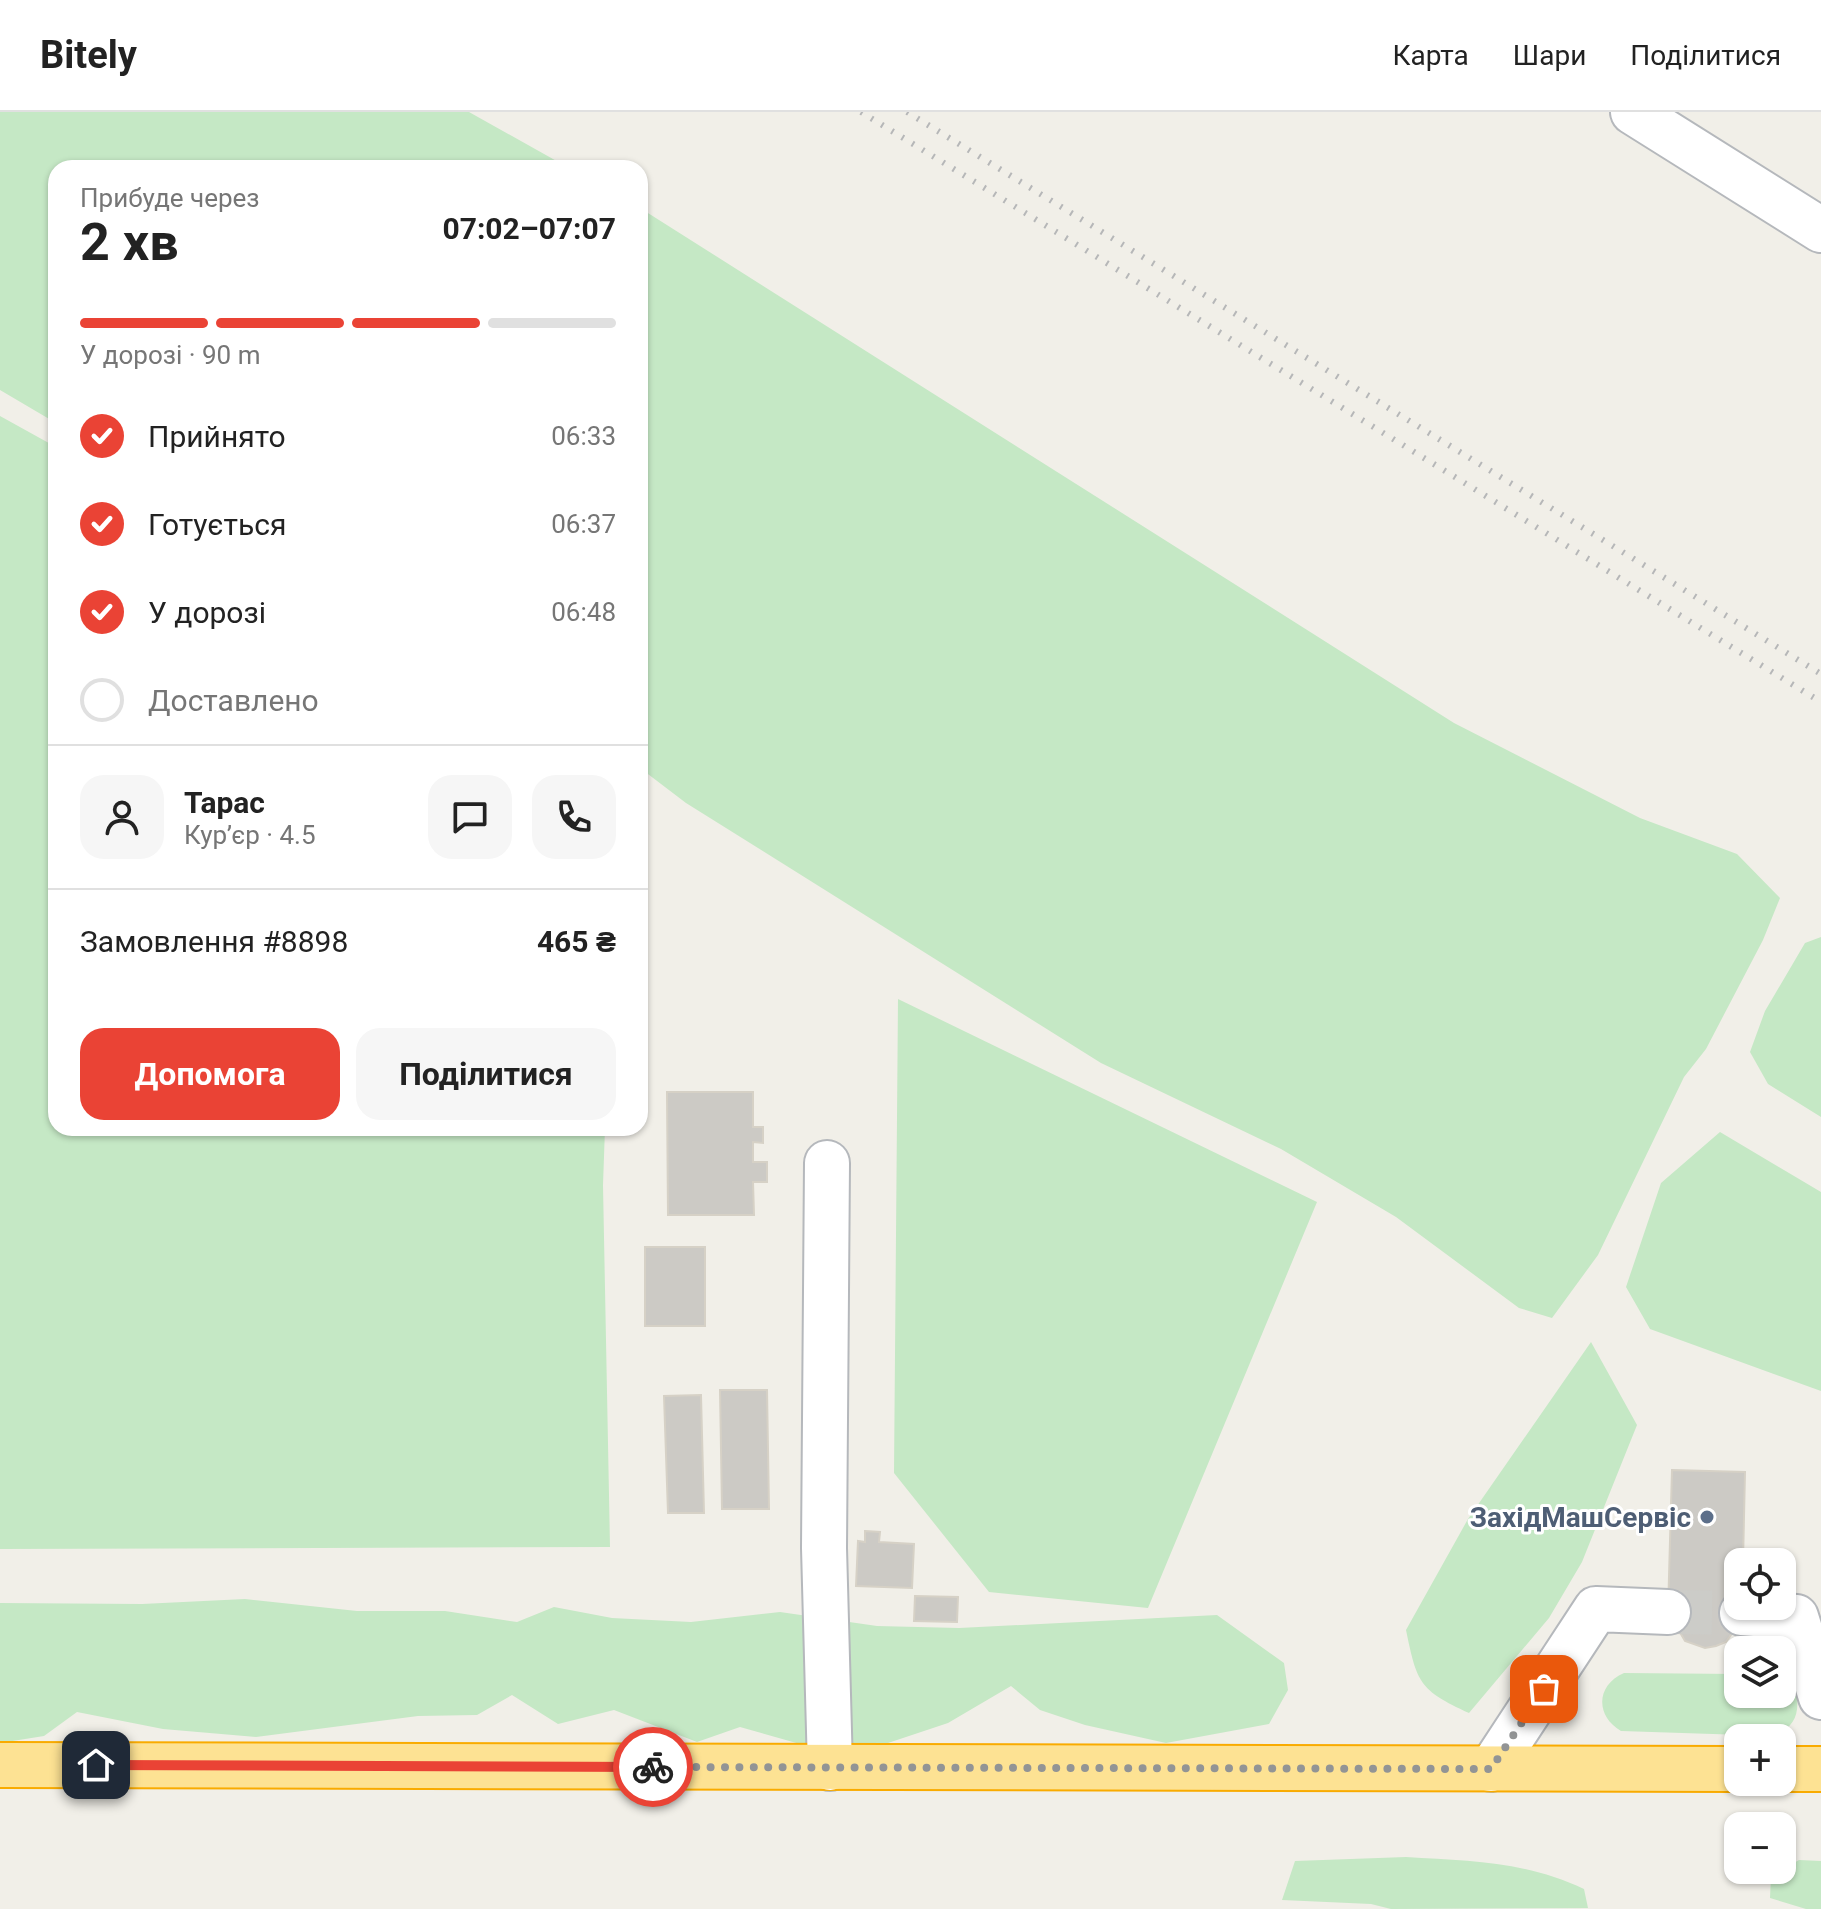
<!DOCTYPE html>
<html lang="uk">
<meta charset="utf-8">
<style>
body{margin:0;font-family:Roboto,sans-serif;background:#f6f6f6;color:#222;height:100vh;display:flex;flex-direction:column;font-size:30px;white-space:nowrap}
*{box-sizing:border-box;margin:0}
p{font-size:26px;color:#767676}
.icon{flex:none;width:44px;height:44px;fill:none;stroke:currentColor;stroke-width:2;stroke-linecap:round;stroke-linejoin:round}
.map{position:relative;flex:1;overflow:hidden}
.sheet{position:absolute;left:48px;top:48px;width:600px;height:976px;display:flex;flex-direction:column;background:#fff;border-radius:24px;box-shadow:0 2px 6px #0004}
.sheet>*{flex:none}
.buttons{position:absolute;left:1724px;top:1436px;display:grid;gap:16px}
.buttons a{display:grid;place-items:center;width:72px;height:72px;border-radius:16px;background:#fff;box-shadow:0 2px 6px #0004;font-size:40px}
.pin{position:absolute;display:grid;place-items:center;width:68px;height:68px;color:#fff;margin:-34px;border-radius:16px;box-shadow:0 4px 12px #0006}
.courier{position:absolute;display:grid;place-items:center;width:80px;height:80px;margin:-40px;border:6px solid #ea4335;border-radius:50%;background:#fff;color:#222;box-shadow:0 2px 10px #0007}
.head em{font-style:normal;font-weight:700}
.head div{display:flex;flex-direction:column-reverse}
.head{display:flex;align-items:center;justify-content:space-between;height:136px;padding:0 32px}
h1{font-size:52px;font-weight:700;line-height:60px}
.bar{display:grid;grid-template-columns:repeat(4,1fr);gap:12px 8px;align-content:center;height:96px;padding:0 32px}
.bar i{height:10px;border-radius:6px;background:#e0e0e0}
.bar .on{background:#ea4335}
.bar p{grid-column:span 4}
.line{display:flex;align-items:center;gap:20px;padding:0 32px;border-top:2px solid #e0e0e0}
.line div{flex:1}
.round{display:grid;place-items:center;flex:none;width:84px;height:84px;border-radius:24px;background:#f6f6f6}
ol{padding:0 32px;list-style:none}
li{display:flex;align-items:center;gap:24px;height:88px}
li p{margin-inline-start:auto}
li .icon{padding:8px;border-radius:50%;background:#ea4335;color:#fff;stroke-width:4}
li:last-child{color:#767676}
li i{width:44px;height:44px;border:4px solid #e0e0e0;border-radius:50%}
.cta{display:flex;gap:16px;margin-top:auto;padding:16px 32px}
.cta a{flex:1;height:92px;border-radius:24px;background:#ea4335;color:#fff;font-size:32px;font-weight:700;line-height:92px;text-align:center}
.cta a+a{background:#f6f6f6;color:#222}
header{display:flex;align-items:center;gap:48px;box-sizing:border-box;height:112px;padding:0 40px;background:#fff;border-bottom:2px solid #e0e0e0}
header strong{font-size:38px}
nav{display:flex;gap:44px;margin-inline-start:auto;font-size:28px}
.map>svg:first-child{display:block}
</style>
<header>
<strong>Bitely</strong>
<nav><a>Карта</a><a>Шари</a><a>Поділитися</a></nav>
</header>
<div class="map">
<svg width="1821" height="1797" viewBox="0 0 1821 1797">
<rect width="100%" height="100%" fill="#f1efe8"/>
<path fill="#c5e8c5" d="M0,0H469L569,56H56V311L0,278Z
M640,96L1454,611L1640,706L1737,742L1780,786L1763,828L1706,937L1684,965L1598,1143L1552,1206L1519,1196L1396,1105L1281,1037L1101,951L686,691L640,656Z
M0,304L56,335V1016H605L603,1073L610,1435L0,1437Z
M1821,825V1005L1768,972L1750,940L1765,899L1805,831Z
M898,887L1317,1090L1148,1496L989,1480L894,1361Z
M1720,1020L1821,1080V1279L1650,1217L1626,1175L1661,1071Z
M1591,1230L1637,1313L1582,1450L1549,1506L1469,1601C1419,1578 1417,1571 1406,1518L1468,1407Z
M245,1487L357,1499H445L517,1510L554,1495L612,1506L691,1510L780,1500L877,1514L959,1516L1217,1503L1284,1551L1288,1578L1269,1612L1166,1631L1085,1613L1040,1598L1011,1574L948,1611L879,1634L821,1638L740,1615L697,1630L614,1598L558,1612L512,1583L477,1603L418,1604L256,1625L163,1617L77,1600L44,1624L0,1631V1491L142,1492Z
M1624,1561L1738,1562V1582H1782V1566L1797,1586C1799,1605 1792,1616 1774,1624L1621,1619C1595,1604 1596,1573 1624,1561Z
M1406,1745C1469,1749 1526,1749 1584,1777L1588,1796L1391,1797L1371,1792L1282,1788L1295,1749Z
M1799,1748L1821,1749V1797H1806L1770,1786L1771,1764Z"/>
<path fill="#cccac5" stroke="#d6d1c6" stroke-width="2" d="M667,980H753V1015H763V1031L753,1030V1050H767V1070H753L754,1103H668Z
M645,1135H705V1214H645Z
M720,1278H767L769,1397H722Z
M701,1283L704,1401H668L664,1284Z
M1672,1358L1745,1360L1743,1450H1738V1513L1726,1530L1716,1534L1705,1536L1685,1529L1668,1500Z
M865,1419L880,1420L879,1430L914,1432L912,1476L856,1474L858,1429L865,1430Z
M915,1484L958,1485L957,1510L914,1509Z"/>
<g fill="none" stroke-linecap="round" stroke-linejoin="round">
<path stroke="#ccccc8" stroke-width="44" stroke-dasharray="44 22" stroke-linecap="butt" d="M1668,1500L1742,1501"/>
<defs>
<path id="minor" d="M1633,0L1821,118
M827,1051L824,1436L830,1656
M1742,1501L1796,1505L1821,1585
M1491,1657L1596,1497L1668,1500"/>
<path id="highway" d="M0,1653L1738,1657
M1782,1657H1821"/>
</defs>
<use href="#minor" stroke="#b5b8bc" stroke-width="48"/>
<use href="#highway" stroke="#f9ab00" stroke-width="48"/>
<use href="#minor" stroke="#fff" stroke-width="44"/>
<use href="#highway" stroke="#fde293" stroke-width="44"/>
<path stroke="#b6b7b8" stroke-width="6" stroke-dasharray="2 10" stroke-linecap="butt" d="M861,0L1821,590
M907,0L1821,562"/>
</g>
<g fill="none" stroke-linecap="round" stroke-linejoin="round">
<path stroke="#929495" stroke-width="8" stroke-dasharray="0 14.4" d="M653,1655L1491,1657L1544,1577"/>
<path stroke="#ea4335" stroke-width="10" d="M96,1653L653,1655"/>
</g>
<circle fill="#5c6f8a" stroke="#fff" stroke-width="3" cx="1707" cy="1405" r="8"/>
<g text-anchor="middle" dominant-baseline="central" stroke-width="6" stroke-linejoin="round" paint-order="stroke">
<g font-size="28" font-weight="bold" fill="#4e5e75" stroke="#fff" text-anchor="end">
<text x="1691" y="1405">ЗахідМашСервіс</text>
</g>
</g>
</svg>
<div class="buttons">
<a><svg class="icon" aria-label="locate" viewBox="0 0 24 24"><circle cx="12" cy="12" r="6"/><path d="M12 2v4M12 18v4M2 12h4M18 12h4"/></svg></a>
<a><svg class="icon" aria-label="layers" viewBox="0 0 24 24"><path d="M12 4l9 5-9 5-9-5zM3 14l9 5 9-5"/></svg></a>
<a>+</a>
<a>−</a>
</div>
<div class="pin" style="left:1544px;top:1577px;background:#ea580c"><svg class="icon" aria-label="bag" viewBox="0 0 24 24"><path d="M5 8h14l-1 12H6zM9 8a3 3 0 0 1 6 0"/></svg></div>
<div class="pin" style="left:96px;top:1653px;background:#1f2937"><svg class="icon" aria-label="home" viewBox="0 0 24 24"><path d="M3 11l9-7 9 7M6 9v11h12V9"/></svg></div>
<div class="courier" style="left:653px;top:1655px"><svg class="icon" aria-label="bike" viewBox="0 0 24 24"><circle cx="6" cy="16" r="4"/><circle cx="18" cy="16" r="4"/><path d="M6 16l4-8h5l3 8M10 8l3 8H6M13 5h3"/></svg></div>
<section class="sheet">
<div class="head"><div><h1>2 хв</h1><p>Прибуде через</p></div><em>07:02–07:07</em></div>
<div class="bar"><i class="on"></i><i class="on"></i><i class="on"></i><i></i><p>У дорозі · 90 m</p></div>
<ol>
<li><svg class="icon" aria-label="check" viewBox="0 0 24 24"><path d="M5 12l5 5 9-10"/></svg>Прийнято<p>06:33</p></li>
<li><svg class="icon" aria-label="check" viewBox="0 0 24 24"><path d="M5 12l5 5 9-10"/></svg>Готується<p>06:37</p></li>
<li><svg class="icon" aria-label="check" viewBox="0 0 24 24"><path d="M5 12l5 5 9-10"/></svg>У дорозі<p>06:48</p></li>
<li><i></i>Доставлено</li>
</ol>
<div class="line" style="height:144px"><a class="round"><svg class="icon" aria-label="person" viewBox="0 0 24 24"><circle cx="12" cy="8" r="4"/><path d="M4 21q1-7 8-7t8 7"/></svg></a><div><b>Тарас</b><p>Кур’єр · 4.5</p></div><a class="round"><svg class="icon" aria-label="chat" viewBox="0 0 24 24"><path d="M4 5h16v11H9l-5 4z"/></svg></a><a class="round"><svg class="icon" aria-label="phone" viewBox="0 0 24 24"><path d="M5 4h4l2 5-3 2q2 4 5 5l2-3 5 2v4C11 20 4 13 5 4z"/></svg></a></div>
<div class="line" style="height:104px"><div>Замовлення #8898</div><b>465 ₴</b></div>
<div class="cta"><a>Допомога</a><a>Поділитися</a></div>
</section>
</div>
